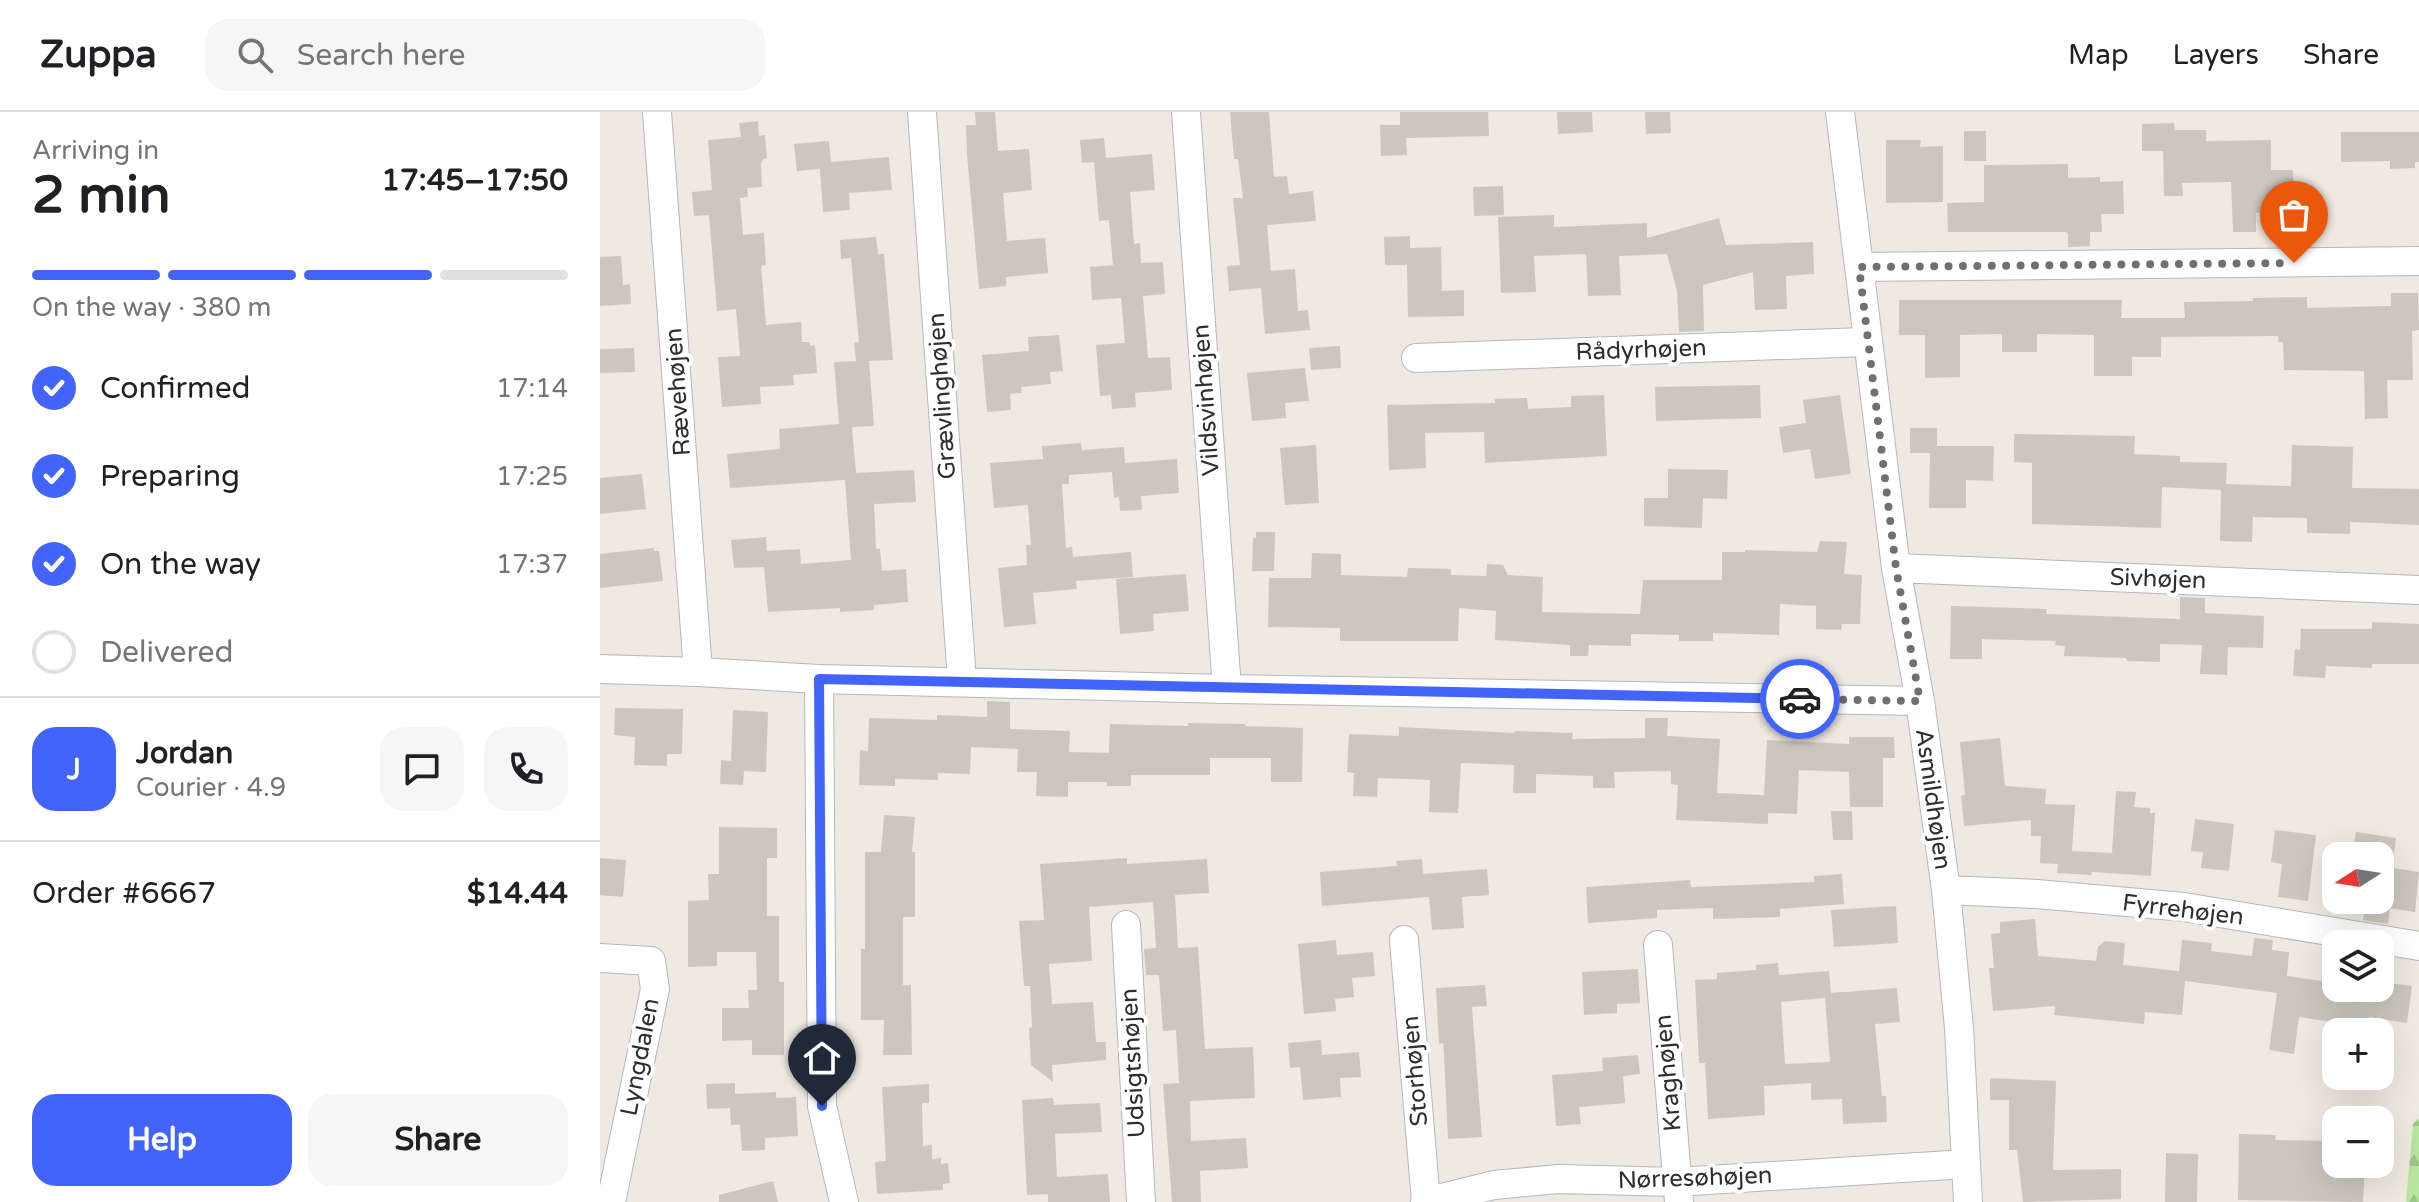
<!DOCTYPE html>
<meta charset="utf-8">
<style>
body{margin:0;font-family:"Varela Round",sans-serif;background:#f6f6f6;color:#202124;height:100vh;display:flex;flex-direction:column;font-size:30px;white-space:nowrap}
*{box-sizing:border-box;margin:0}
p{font-size:26px;color:#757577}
.icon{flex:none;width:44px;height:44px;fill:none;stroke:currentColor;stroke-width:2;stroke-linecap:round;stroke-linejoin:round}
.map{position:relative;flex:1;overflow:hidden}
.side{display:flex;flex-direction:column;background:#fff;width:600px}
.side>*{flex:none}
.needle{width:52px;rotate:258deg}
.buttons{position:absolute;left:1722px;top:730px;display:grid;gap:16px}
.buttons a{display:grid;place-items:center;width:72px;height:72px;border-radius:16px;background:#fff;box-shadow:0 8px 32px #0002;font-size:40px}
.pin{position:absolute;display:grid;place-items:center;width:68px;height:68px;color:#fff;margin:-82px -34px;border-radius:50% 50% 50% 0;rotate:-45deg;box-shadow:0 0 8px #0007}
.pin .icon{rotate:45deg}
.courier{position:absolute;display:grid;place-items:center;width:80px;height:80px;margin:-40px;border:6px solid #4264fb;border-radius:50%;background:#fff;color:#222;box-shadow:0 2px 10px #0007}
.headline em{font-style:normal;font-weight:800}
.headline div{display:flex;flex-direction:column-reverse}
.headline{display:flex;align-items:center;justify-content:space-between;height:136px;padding:0 32px}
h1{font-size:52px;font-weight:800;line-height:60px}
.bar{display:grid;grid-template-columns:repeat(4,1fr);gap:12px 8px;align-content:center;height:96px;padding:0 32px}
.bar i{height:10px;border-radius:6px;background:#e0e0e0}
.bar .current{background:#4264fb}
.bar p{grid-column:span 4}
.line{display:flex;align-items:center;gap:20px;padding:0 32px;border-top:2px solid #e0e0e0}
.line div{flex:1}
.round{display:grid;place-items:center;flex:none;width:84px;height:84px;border-radius:24px;background:#f6f6f6}
ol{padding:0 32px;list-style:none}
li{display:flex;align-items:center;gap:24px;height:88px}
li p{margin-inline-start:auto}
li .icon{padding:8px;border-radius:50%;background:#4264fb;color:#fff;stroke-width:4}
li:last-child{color:#757577}
li i{width:44px;height:44px;border:4px solid #e0e0e0;border-radius:50%}
.primary-button{display:flex;gap:16px;margin-top:auto;padding:16px 32px}
.primary-button a{flex:1;height:92px;border-radius:24px;background:#4264fb;color:#fff;font-size:32px;font-weight:800;line-height:92px;text-align:center}
.primary-button a+a{background:#f6f6f6;color:#202124}
header{display:flex;align-items:center;gap:48px;box-sizing:border-box;height:112px;padding:0 40px;background:#fff;border-bottom:2px solid #e0e0e0}
header strong{font-size:38px}
nav{display:flex;gap:44px;margin-inline-start:auto;font-size:28px}
.search{width:560px;height:72px;background:#f6f6f6;display:flex;align-items:center;gap:20px;box-sizing:border-box;padding:0 28px;border-radius:24px;color:#757577;font-size:30px}
main{display:flex;flex:1;min-height:0}
.map>svg:first-child{display:block}
</style>
<header>
<strong>Zuppa</strong>
<div class="search"><svg class="icon" aria-label="search" viewBox="0 0 24 24"><circle cx="10" cy="10" r="6"/><path d="M15 15l6 6"/></svg>Search here</div>
<nav><a>Map</a><a>Layers</a><a>Share</a></nav>
</header>
<main>
<section class="side">
<div class="headline"><div><h1>2 min</h1><p>Arriving in</p></div><em>17:45–17:50</em></div>
<div class="bar"><i class="current"></i><i class="current"></i><i class="current"></i><i></i><p>On the way · 380 m</p></div>
<ol>
<li><svg class="icon" aria-label="check" viewBox="0 0 24 24"><path d="M5 12l5 5 9-10"/></svg>Confirmed<p>17:14</p></li>
<li><svg class="icon" aria-label="check" viewBox="0 0 24 24"><path d="M5 12l5 5 9-10"/></svg>Preparing<p>17:25</p></li>
<li><svg class="icon" aria-label="check" viewBox="0 0 24 24"><path d="M5 12l5 5 9-10"/></svg>On the way<p>17:37</p></li>
<li><i></i>Delivered</li>
</ol>
<div class="line" style="height:144px"><b class="round" style="background:#4264fb;color:#fff">J</b><div><b>Jordan</b><p>Courier · 4.9</p></div><a class="round"><svg class="icon" aria-label="chat" viewBox="0 0 24 24"><path d="M4 5h16v11H9l-5 4z"/></svg></a><a class="round"><svg class="icon" aria-label="phone" viewBox="0 0 24 24"><path d="M5 4h4l2 5-3 2q2 4 5 5l2-3 5 2v4C11 20 4 13 5 4z"/></svg></a></div>
<div class="line" style="height:104px"><div>Order #6667</div><b>$14.44</b></div>
<div class="primary-button"><a>Help</a><a>Share</a></div>
</section>
<div class="map">
<svg width="1819" height="1090" viewBox="0 0 1819 1090">
<defs>
<pattern id="forest-firs" width="22" height="20" patternUnits="userSpaceOnUse" patternTransform="scale(2)"><rect width="22" height="20" fill="#b6e59e"/><path d="M5 1l3.5 6h-7zM16 11l3.5 6h-7z" fill="#9dc588"/></pattern>
</defs>
<rect width="100%" height="100%" fill="#efe9e1"/>
<path fill="url(#forest-firs)" d="M1819,1006V1090H1806L1813,1012Z"/>
<path fill="#cbc7bf" fill-rule="evenodd" d="M375,0H395L398,39L429,37L432,78L403,81L407,129L445,126L448,161L406,165V174L379,177L367,42L366,13H376Z
M630,0H669L674,65L687,64L689,82L713,79L716,109L667,113L671,159L695,157L698,199L708,198L710,218L665,222L661,176L629,179L627,154L640,153L633,86H643L638,47H634Z
M800,0H888L889,24L806,26L807,43L781,44L780,13H800Z
M957,0H992L993,20L958,22Z
M1045,0H1070L1071,21L1046,22Z
M158,9L159,24L165,23L167,46L163,47L161,52L162,75L147,76L148,85L140,86L143,123L164,121L166,153L161,154L166,213L201,210L202,230H210V234L215,233L217,261L193,263L194,273L160,275L161,292L122,295L118,245L140,244L136,197L117,199L109,103L94,104L92,80L112,78L108,28L141,25L139,11Z
M1574,11L1575,18H1606V29L1671,28V58H1693L1694,101H1656V120H1633L1631,70L1582,71L1583,84H1564L1563,39H1542V12Z
M1364,19H1386V49H1364Z
M1741,20H1819V50H1815V56L1790,57V49L1741,50Z
M504,26L506,46L552,42L555,78L530,80L534,132L540,131L541,151L563,150L565,182L543,184L548,246L570,245L572,278L535,281L536,295L512,297L511,283L500,284L496,233L525,231L521,186L492,188L490,155L513,153L509,108L499,109L494,50L482,51L480,28Z
M1286,28H1321L1320,35L1343,34V90L1286,91Z
M229,29L231,50L289,45L292,78L249,81L250,98L223,100L220,57L197,59L194,32Z
M1468,52V66L1500,65V70L1523,69L1524,102H1501L1502,120H1490V134L1468,135V121L1465,120H1348L1347,91L1384,90V53Z
M903,74L904,103L874,104L873,75Z
M954,103V115L1047,111V126L1119,106L1126,133L1213,130L1214,162L1186,164L1187,197L1155,198L1153,160L1103,173L1104,219L1079,220L1077,179L1067,142L1019,144L1021,183L988,184L986,142L934,144L936,180L901,181L898,105Z
M810,124V136L841,135L842,179L864,178V204L808,205L807,153H785L784,125Z
M276,125L278,142H284L293,248L269,249L274,314L252,315L256,361L314,358L316,390L274,392L276,437H280L282,459L306,457L308,490L274,493V498L240,500V496L168,500L164,455L134,456L131,428L166,425L167,439L200,437L201,452L251,448L245,368L130,376L127,342L180,337L179,317L239,312L234,250L256,249L254,230H259L251,146L241,147L240,128Z
M21,144L23,173L30,172L31,192L0,194V145Z
M1791,181H1818L1819,218L1812,219L1813,268H1787L1788,306L1765,307L1764,259L1684,258L1683,230H1678V224L1561,225V245H1532V264H1494V223L1437,222V240H1402V222L1360,223V265L1325,266V223H1299V188H1522L1521,206H1585L1584,190L1653,189V186L1707,185V196L1786,194H1791Z
M459,223L463,259L450,260L451,272L421,275L422,281L410,282L411,298L387,300L382,243L429,239L428,225Z
M740,234L741,256L711,258L709,236Z
M34,236L35,260L0,261V237Z
M705,256L709,289L685,291L686,306L652,309L647,261Z
M1160,273L1161,306L1056,309L1055,275Z
M1004,283L1007,344L885,351L884,320L825,321L826,356L789,358L787,293L895,291V287L927,286L928,297L971,295V284Z
M1240,283L1251,362L1215,367L1210,337L1183,341L1179,315L1206,311L1203,288Z
M1310,316H1337V334H1394L1393,369L1366,368V396H1329L1330,341H1310Z
M1414,322L1535,324L1534,342L1580,344V350L1627,351L1626,372L1691,374L1692,333L1753,335L1752,376L1819,377V413L1750,410V422L1707,421V406L1653,405L1652,430L1620,429L1621,378L1562,375L1561,416L1432,412V351L1414,350Z
M481,331L482,338L524,335L525,351L577,347L579,381L541,384L542,398L520,399L519,385L514,386L512,360L469,363V372H462L466,436L472,435L473,445L531,440L533,465L476,469L477,477L433,481L436,512L404,515L398,456L427,453L426,433H431L428,393L394,396L390,351L443,347L442,334Z
M716,333L719,391L685,393L680,336Z
M1068,357L1128,358L1127,387L1103,386L1102,416L1044,414V386H1068Z
M42,362L46,397L0,402V366Z
M656,420H675L674,459H652L653,426H656Z
M1220,429L1247,430L1244,462L1262,463L1260,512H1242L1241,518L1216,517V494L1180,492L1179,523L1113,521V529H1079V523L1031,522V534L989,533L988,544H970V533L895,528L896,499L859,496L858,529H740V516L668,515L669,466H711L712,441L741,442V463L807,465L808,456L851,457V463L886,464L887,452L903,453L908,463L943,465L942,500L1040,502L1043,468H1122V440H1145V438L1217,440Z
M54,436V439H59L63,469L0,476V442Z
M586,462L589,499L553,502L554,519L520,522L516,467Z
M1580,485L1605,486V501L1664,504L1663,536L1628,535L1627,563L1600,562L1602,533L1560,532V550L1527,549L1526,546L1464,544L1465,534L1455,533L1456,529L1382,527V547H1350L1351,494L1447,497L1446,502L1580,507Z
M1772,510L1819,512V552H1772V556L1726,554L1725,566L1693,564L1695,537L1700,538L1701,517H1772Z
M387,589L410,590V617L470,619L469,640L509,641L510,612L588,614V611L645,612V614L703,616L702,670H671V646H610V663H531V674H507V670H468V685L436,684L437,660H417L418,637L371,635L370,662L338,661V668L295,667V674L259,673L260,638L268,639L269,606L337,608V603L387,605Z
M15,596L83,597L82,642H67V654L34,653L35,625L14,623Z
M133,598L168,600L166,660L144,659L143,673L120,672L121,648L131,649Z
M1045,606H1068L1067,624L1120,627L1117,681L1164,683L1167,628L1249,632V625H1294L1295,646H1283V695H1250L1249,660L1199,658L1197,702L1168,701V712L1076,708L1078,673L1071,672V659L1014,660L1015,676H993V664L936,662V681H913L914,653L861,651L858,701L829,700L830,668L778,666L777,685L753,684L754,661L747,660L749,622L799,624V615L915,621V619L973,621L972,627L1045,626Z
M1400,626L1405,674L1446,677L1445,692L1475,693L1472,739L1512,741L1516,679L1536,680L1534,695L1550,696V701H1555L1551,764L1492,760L1491,763L1457,761L1458,752L1440,751L1441,724H1431V708L1364,714L1361,684L1365,683L1360,630Z
M1231,699H1252L1253,728H1233Z
M284,703L315,705L312,740H315V805H303V873H311L312,943H283L284,908H261V837H265V740H281Z
M1595,707L1634,712L1629,759L1601,756L1603,740L1591,739Z
M119,715L177,716V746H167V804H179V870H184V943H152V928L122,929V896H149L148,878H157L156,840H117V854L88,855V789L109,788L108,762H119Z
M1675,718L1716,723L1708,789L1678,785L1682,752L1671,750Z
M1756,720L1796,726L1794,744H1752Z
M0,746L26,748L23,785L0,783Z
M527,746V752L607,747L609,781L575,783L578,836L598,835L605,937L653,935L655,986L590,989L591,1029L646,1026L648,1056L600,1059L601,1090H572L563,972L579,971L576,918L563,919L559,863H546L544,837L556,836L553,790L489,795L492,849L449,852L452,892L493,890L496,930H506V948L452,953L453,970L431,953L429,916L432,915L430,874H424L419,809L444,808L440,752Z
M822,747L823,762L887,757L889,783L862,785L864,816L832,818L829,785L722,794L720,760L797,754L796,749Z
M1780,754L1819,760L1815,800L1790,796L1788,812L1763,808L1766,790L1780,792Z
M1242,762L1244,792L1180,797V805L1113,807V796L1057,798V806L988,811L986,775L1090,768L1091,775L1214,770V764Z
M1296,794L1298,831L1234,835L1231,798Z
M1435,807L1438,844L1496,849L1498,835L1505,829L1525,831L1523,853L1579,859L1582,828L1612,831L1611,839L1652,844L1654,826L1673,828L1672,838L1689,840L1687,864L1736,871L1735,876H1780V870L1812,874L1807,911L1769,905L1767,920H1745L1746,912L1699,905L1694,942L1669,938L1677,881L1585,869L1582,903L1545,900L1544,912L1454,903L1455,894L1393,899L1389,856H1394L1391,822L1400,821V810Z
M736,828L737,843L773,840L775,864L752,866L754,885L735,887L736,899L704,902L698,832Z
M1178,851L1179,863L1229,859L1231,881L1297,876L1300,910L1275,912L1282,984H1286L1287,1010L1243,1012L1242,987L1211,988V971L1164,974L1165,1003L1108,1007L1105,951H1099L1095,868L1117,867V861L1156,858V853ZM1225,886L1230,950L1185,952L1181,890Z
M1038,857L1040,891L1017,892V901L984,903L982,860Z
M885,873L887,894L872,895L882,1025L848,1027L844,943L843,931L839,932L836,876Z
M721,928L722,943L759,940L761,965L740,966L741,985L703,988L700,955L690,956L688,931Z
M1038,943L1040,962L1023,964L1025,991L979,995L981,1012L956,1014L952,963L1003,959L1002,946Z
M1390,966L1456,969L1453,1058L1521,1057V1087L1423,1090L1417,1038H1409V988H1390Z
M135,971V982L176,980V986L196,985L198,1024L165,1026V1038L142,1039L140,1013H131L130,996L107,997L106,972Z
M329,972V991H322L323,1034L332,1033V1047L341,1046V1052L348,1051L350,1071L343,1072V1078L277,1082L275,1050L286,1049L282,975Z
M453,986L454,993L500,991L502,1020L455,1022L457,1065L508,1062L510,1090H448V1082L427,1083L422,988Z
M1639,1022L1676,1023L1675,1028L1736,1029V1052H1765L1763,1090L1638,1088Z
M1566,1041L1598,1042L1597,1090H1565Z
M173,1069L178,1090H119V1083Z"/>
<g fill="none" stroke-linecap="round" stroke-linejoin="round">
<defs>
<path id="minor" d="M57,0L98,560
M322,0L362,569
M586,0L627,577
M1240,0L1296,456L1320,589L1346,778L1359,916L1368,1090
M1259,155L1819,149
M816,246L1266,230
M1296,456L1819,478
M0,557L98,560L219,567L627,577L1320,589
M219,567L222,994L244,1090
M1346,778L1437,782L1584,795L1819,834
M526,813L541,1090
M804,828L826,1090
M1058,833L1079,1090
M0,846L51,849L55,877L11,1090
M825,1090L894,1073L958,1067L1077,1070L1366,1052"/>
</defs>
<use href="#minor" stroke="#b4b7c1" stroke-width="30"/>
<use href="#minor" stroke="#fff" stroke-width="28"/>
</g>
<g fill="none" stroke-linecap="round" stroke-linejoin="round">
<path stroke="#726f6d" stroke-width="8" stroke-dasharray="0 14.4" d="M1200,587L1320,589L1296,456L1259,155L1694,151"/>
<path stroke="#4264fb" stroke-width="10" d="M222,994L219,567L1200,587"/>
</g>
<g text-anchor="middle" dominant-baseline="central" stroke-width="8" stroke-linejoin="round" paint-order="stroke">
<g font-size="24" fill="#2e2e2e" stroke="#fff">
<text transform="translate(1041 238) rotate(-2)">Rådyrhøjen</text>
<text transform="translate(78 280) rotate(-94)">Rævehøjen</text>
<text transform="translate(342 284) rotate(-94)">Grævlinghøjen</text>
<text transform="translate(606 288) rotate(-94)">Vildsvinhøjen</text>
<text transform="translate(1558 467) rotate(2)">Sivhøjen</text>
<text transform="translate(1333 687) rotate(82)">Asmildhøjen</text>
<text transform="translate(1583 798) rotate(7)">Fyrrehøjen</text>
<text transform="translate(40 945) rotate(-79)">Lyngdalen</text>
<text transform="translate(533 951) rotate(-93)">Udsigtshøjen</text>
<text transform="translate(815 959) rotate(-95)">Storhøjen</text>
<text transform="translate(1068 961) rotate(-95)">Kraghøjen</text>
<text transform="translate(1095 1066) rotate(-2)">Nørresøhøjen</text>
</g>
</g>
</svg>
<div class="buttons">
<a><svg class="needle" viewBox="-14 -14 28 28"><path d="M0-13l5 13h-10z" fill="#e53935"/><path d="M0 13l5-13h-10z" fill="#757577"/></svg></a>
<a><svg class="icon" aria-label="layers" viewBox="0 0 24 24"><path d="M12 4l9 5-9 5-9-5zM3 14l9 5 9-5"/></svg></a>
<a>+</a>
<a>−</a>
</div>
<div class="pin" style="left:1694px;top:151px;background:#ea580c"><svg class="icon" aria-label="bag" viewBox="0 0 24 24"><path d="M5 8h14l-1 12H6zM9 8a3 3 0 0 1 6 0"/></svg></div>
<div class="pin" style="left:222px;top:994px;background:#1f2937"><svg class="icon" aria-label="home" viewBox="0 0 24 24"><path d="M3 11l9-7 9 7M6 9v11h12V9"/></svg></div>
<div class="courier" style="left:1200px;top:587px"><svg class="icon" aria-label="car" viewBox="0 0 24 24"><path d="M5 17H2v-5l4-1 3-4h7l3 4 3 1v5h-3M9 17h6M6 11h13"/><circle cx="7" cy="17" r="2"/><circle cx="17" cy="17" r="2"/></svg></div>
</div>
</main>
